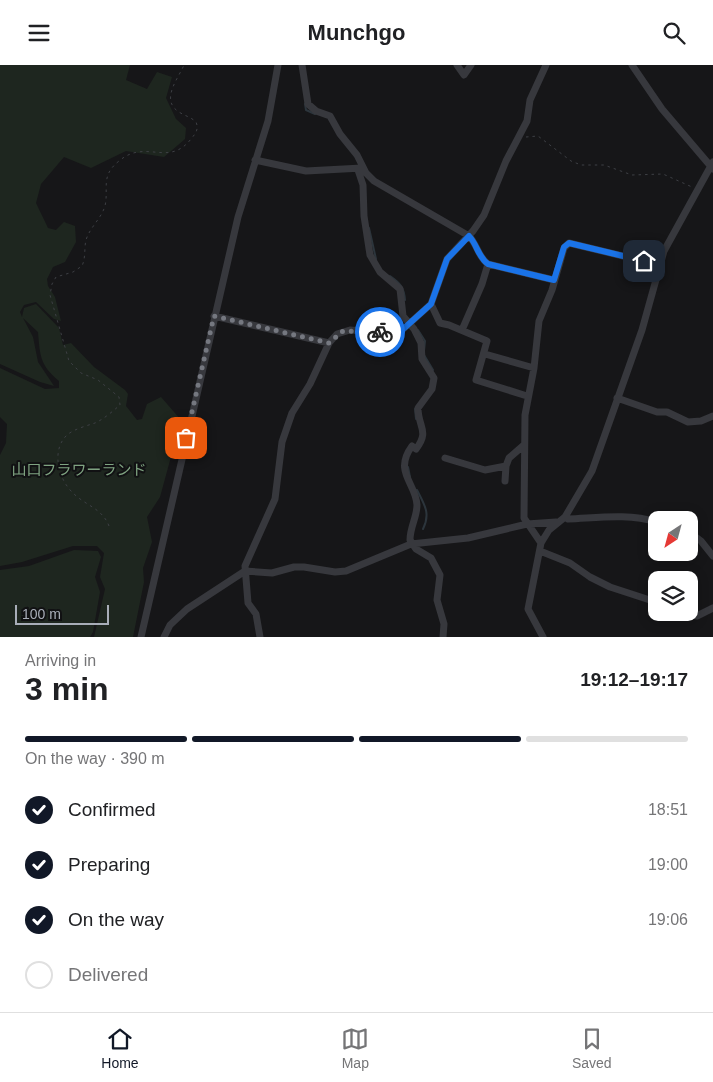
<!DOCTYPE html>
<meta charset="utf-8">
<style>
body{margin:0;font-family:Helvetica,"Noto Sans JP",sans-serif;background:#f6f6f6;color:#202124;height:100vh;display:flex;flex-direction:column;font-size:19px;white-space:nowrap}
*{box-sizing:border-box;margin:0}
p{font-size:16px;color:#757577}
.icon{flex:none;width:28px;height:28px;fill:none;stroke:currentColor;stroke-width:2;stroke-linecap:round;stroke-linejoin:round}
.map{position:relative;height:572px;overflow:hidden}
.drawer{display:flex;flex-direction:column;background:#fff;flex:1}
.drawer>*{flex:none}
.needle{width:32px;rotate:216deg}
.fabs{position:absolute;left:648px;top:446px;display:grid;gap:10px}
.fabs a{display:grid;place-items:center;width:50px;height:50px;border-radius:10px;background:#fff;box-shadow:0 2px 12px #0003;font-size:25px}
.scale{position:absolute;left:15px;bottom:12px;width:94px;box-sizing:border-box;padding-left:5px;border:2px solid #a8adb8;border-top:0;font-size:14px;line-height:18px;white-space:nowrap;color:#a8adb8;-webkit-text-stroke:4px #111113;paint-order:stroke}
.pin{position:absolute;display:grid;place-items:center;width:42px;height:42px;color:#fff;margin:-21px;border-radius:10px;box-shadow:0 2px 8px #0006}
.courier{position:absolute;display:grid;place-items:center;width:50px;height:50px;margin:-25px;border:4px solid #1a73e8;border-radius:50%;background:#fff;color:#222;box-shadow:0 1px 6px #0007}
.overview em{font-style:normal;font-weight:700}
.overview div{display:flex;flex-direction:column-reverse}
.overview{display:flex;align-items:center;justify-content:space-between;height:85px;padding:0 25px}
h1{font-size:32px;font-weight:700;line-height:38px}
.bar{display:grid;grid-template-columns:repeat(4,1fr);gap:8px 5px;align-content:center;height:60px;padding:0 25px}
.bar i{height:6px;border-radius:4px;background:#e0e0e0}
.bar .active{background:#111827}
.bar p{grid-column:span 4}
ol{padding:0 25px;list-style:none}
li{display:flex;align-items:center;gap:15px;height:55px}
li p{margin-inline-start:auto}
li .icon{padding:5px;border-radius:50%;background:#111827;color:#fff;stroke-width:4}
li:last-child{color:#757577}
li i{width:28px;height:28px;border:2px solid #e0e0e0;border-radius:50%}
header{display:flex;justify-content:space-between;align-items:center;height:65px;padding:0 25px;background:#fff;font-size:22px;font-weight:700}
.dock{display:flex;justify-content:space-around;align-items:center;height:70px;border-top:1px solid #e0e0e0;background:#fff;font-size:14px;color:#757577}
.dock a{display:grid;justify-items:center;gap:2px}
.dock .active{color:#111827}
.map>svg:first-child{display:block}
</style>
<header><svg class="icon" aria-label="menu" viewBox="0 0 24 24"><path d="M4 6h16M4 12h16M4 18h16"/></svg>Munchgo<svg class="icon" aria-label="search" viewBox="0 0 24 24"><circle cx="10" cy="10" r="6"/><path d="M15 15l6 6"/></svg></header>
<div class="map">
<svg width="713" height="572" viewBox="0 0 713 572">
<rect width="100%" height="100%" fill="#161618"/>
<path fill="#1e261f" d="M0,0H130L126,15L147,24L157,7L172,12L166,33L176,54L186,63L185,74L164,92L126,86L91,103L64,92L41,119L36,138L48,163L56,165L64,157L75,161L76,177L65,197L53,202L47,214L48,221L55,232L61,256L54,254L36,237L24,240L20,247L22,252L24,243L36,239L59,263L63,280L71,278L94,302L125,325L128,329L126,341L137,355L142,354L147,339L161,332L181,355L160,432L147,452L152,477L143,503L144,517L133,572H94L105,524L100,512L104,488L97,481H73L22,497L0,501V390L6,378L7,359L0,352V303L45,324L59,323V316C40,300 40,291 38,267L23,253L33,272L38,297L54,321L40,317L0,299Z
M74,485L98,486L101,492L95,512L100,527L93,567L90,572H0V505L29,501Z"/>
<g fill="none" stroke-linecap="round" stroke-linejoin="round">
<path stroke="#2c353c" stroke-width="2" d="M305,39L306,45L315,49
M369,163L376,194
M390,211C400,218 404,222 405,235
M418,265L425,276L424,286
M424,290L433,305
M415,344L416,354
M408,402L410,412
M417,425C424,439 431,448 423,464"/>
<path stroke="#3d3f44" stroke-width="1" stroke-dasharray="2.5 4" stroke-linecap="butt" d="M526,72L538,71L571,96L581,100H604L632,110L663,109L692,122
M109,461C102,443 86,441 73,428C58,414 51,385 67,370C74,364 86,361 95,358C104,354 113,346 120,340L119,332L98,315L81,308L69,296L50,230L52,219L56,212L73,207L82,201C86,192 84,183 86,175C90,162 101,154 105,141C109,123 100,111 119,96C146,73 168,103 191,74C196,68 199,64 196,57C191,52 185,51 179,47C160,35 178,14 184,0"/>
<path stroke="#37383d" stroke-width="7" d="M302,0L308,39L316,46L330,51L340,69L357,90L366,108L374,116L469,171C477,179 478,192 488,199L554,215
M457,0L464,10L471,0
M632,0L662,44L713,104
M255,95L306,106L362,103
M358,105L363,120L364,151L370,190L380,207L400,224L403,251L414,264L421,278L422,294L434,313L432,324L418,343C418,362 430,366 416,384L412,381C393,407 416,418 417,440C417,452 410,462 410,475L416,484L431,493L440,510L437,535L444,559L443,572
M431,239L440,258L449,260L487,276L476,315L527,331
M214,251L329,278
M462,265L482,219L488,199
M485,289L534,303
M617,333L657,347H667L688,357L701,356L713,351
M445,393L485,405L506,401L509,393L524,380
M505,416L506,401
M565,452L568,454C596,453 629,448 656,457
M689,467L701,476L713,491
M541,478L524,453L525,350L534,303L539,256L552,225L564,183L569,178L660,200
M540,486L570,498L590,512L610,522L656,537
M684,548L697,551L713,543
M141,572L238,152L268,56L278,0
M164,572L170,560L187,544L245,506L272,508L294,502H304L335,507L346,506L411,479L468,473L527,459L556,457
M260,572L256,549L248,538L245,501L275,434L282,377L292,348L310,319L329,278L337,269L350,265L387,268L401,266L431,239L447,194L473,166L484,150L506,96L527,56L530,35L546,0
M543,572L528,544L541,478L549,465L565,452L592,406L642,265L664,186L713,97"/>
</g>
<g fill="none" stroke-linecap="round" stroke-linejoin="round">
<path stroke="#757880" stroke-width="5" stroke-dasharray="0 9" d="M186,373L214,251L329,278L343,266L380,267"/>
<path stroke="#1a73e8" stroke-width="6" d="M380,267L401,266L431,239L447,194L469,171C477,179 478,192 488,199L554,215L564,182L569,178L644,196"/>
</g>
<g text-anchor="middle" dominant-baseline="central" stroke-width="4" stroke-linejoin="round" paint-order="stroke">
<g font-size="15" fill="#7fa381" stroke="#111113">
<text x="79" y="404">山口フラワーランド</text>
</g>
</g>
</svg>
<div class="fabs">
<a><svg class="needle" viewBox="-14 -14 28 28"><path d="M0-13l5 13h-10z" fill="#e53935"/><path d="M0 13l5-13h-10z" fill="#757577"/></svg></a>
<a><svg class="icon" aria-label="layers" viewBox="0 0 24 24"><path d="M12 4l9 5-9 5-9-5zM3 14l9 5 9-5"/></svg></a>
</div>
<div class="scale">100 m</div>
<div class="pin" style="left:186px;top:373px;background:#ea580c"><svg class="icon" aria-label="bag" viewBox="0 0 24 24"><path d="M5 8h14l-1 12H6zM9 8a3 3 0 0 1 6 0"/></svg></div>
<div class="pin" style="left:644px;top:196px;background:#1f2937"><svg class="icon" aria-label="home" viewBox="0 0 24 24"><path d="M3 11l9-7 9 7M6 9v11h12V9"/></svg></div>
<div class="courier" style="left:380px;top:267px"><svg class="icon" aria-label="bike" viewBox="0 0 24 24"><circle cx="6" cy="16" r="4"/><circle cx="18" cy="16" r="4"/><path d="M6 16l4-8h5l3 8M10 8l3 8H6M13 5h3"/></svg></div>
</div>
<section class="drawer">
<div class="overview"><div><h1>3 min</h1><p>Arriving in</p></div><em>19:12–19:17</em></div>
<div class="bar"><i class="active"></i><i class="active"></i><i class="active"></i><i></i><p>On the way · 390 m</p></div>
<ol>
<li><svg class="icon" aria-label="check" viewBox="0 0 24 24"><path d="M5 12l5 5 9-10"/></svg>Confirmed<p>18:51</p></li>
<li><svg class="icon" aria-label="check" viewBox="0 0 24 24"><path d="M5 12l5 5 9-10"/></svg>Preparing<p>19:00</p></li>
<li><svg class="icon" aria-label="check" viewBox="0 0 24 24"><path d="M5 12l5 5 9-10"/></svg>On the way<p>19:06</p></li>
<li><i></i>Delivered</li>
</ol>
</section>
<nav class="dock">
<a class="active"><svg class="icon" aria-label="home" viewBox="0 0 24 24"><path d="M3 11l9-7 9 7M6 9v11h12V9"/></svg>Home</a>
<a><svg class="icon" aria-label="map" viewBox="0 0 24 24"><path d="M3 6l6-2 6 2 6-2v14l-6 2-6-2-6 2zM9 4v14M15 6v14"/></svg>Map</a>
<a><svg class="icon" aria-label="saved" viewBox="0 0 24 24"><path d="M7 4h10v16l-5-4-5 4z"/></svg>Saved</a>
</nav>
